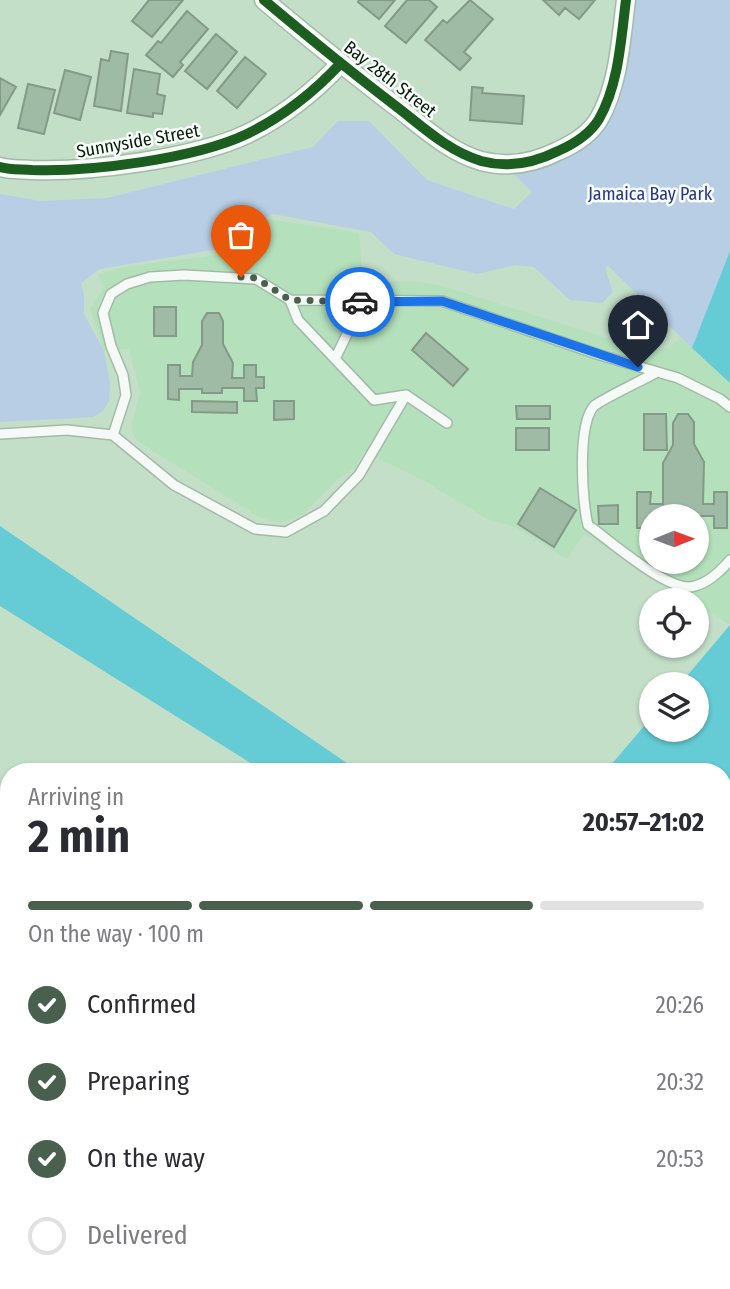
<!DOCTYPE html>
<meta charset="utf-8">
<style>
body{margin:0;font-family:"Fira Sans Condensed",sans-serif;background:#f7f7f7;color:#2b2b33;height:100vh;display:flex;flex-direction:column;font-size:26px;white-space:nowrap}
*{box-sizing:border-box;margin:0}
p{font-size:23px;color:#7c7c81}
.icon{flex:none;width:38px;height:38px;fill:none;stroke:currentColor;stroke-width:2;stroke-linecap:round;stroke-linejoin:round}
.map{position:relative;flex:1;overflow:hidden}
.panel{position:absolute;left:0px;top:763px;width:732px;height:527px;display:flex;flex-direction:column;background:#fff;border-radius:28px 28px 0 0;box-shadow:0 2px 5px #0004}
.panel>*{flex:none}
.needle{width:46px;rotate:89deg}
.fabs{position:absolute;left:639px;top:504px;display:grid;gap:14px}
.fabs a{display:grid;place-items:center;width:70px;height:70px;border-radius:50%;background:#fff;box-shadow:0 2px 5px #0004;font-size:35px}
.pin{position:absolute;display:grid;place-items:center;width:60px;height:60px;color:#fff;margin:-72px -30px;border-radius:50% 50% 50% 0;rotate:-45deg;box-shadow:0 0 7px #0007}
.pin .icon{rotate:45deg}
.courier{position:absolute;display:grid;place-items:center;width:70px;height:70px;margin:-35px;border:5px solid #1a73e8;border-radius:50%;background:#fff;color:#222;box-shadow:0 2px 9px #0007}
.head em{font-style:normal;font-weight:700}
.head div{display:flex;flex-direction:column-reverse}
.head{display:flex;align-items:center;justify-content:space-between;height:119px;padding:0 28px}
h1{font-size:46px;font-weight:700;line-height:52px}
.bar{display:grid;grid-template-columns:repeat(4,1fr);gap:10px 7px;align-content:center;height:84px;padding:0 28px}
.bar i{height:9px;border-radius:5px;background:#e1e1e2}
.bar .on{background:#49604e}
.bar p{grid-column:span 4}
ol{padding:0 28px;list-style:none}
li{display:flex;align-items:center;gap:21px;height:77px}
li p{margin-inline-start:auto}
li .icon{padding:7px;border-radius:50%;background:#49604e;color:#fff;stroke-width:4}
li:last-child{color:#7c7c81}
li i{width:38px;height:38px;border:4px solid #e1e1e2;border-radius:50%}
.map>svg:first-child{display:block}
</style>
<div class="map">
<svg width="730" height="1289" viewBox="0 0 730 1289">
<rect width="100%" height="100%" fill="#c3dfc8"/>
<path fill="#b4e1bc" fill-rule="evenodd" d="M261,218L359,233L363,282L413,281L439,285L639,348L668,349L681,338L730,383V625L697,604L696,600H691L584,534L567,559L513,526L489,520L423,480L363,451L357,466L338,479L302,515L280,523L261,518L137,441L131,429L140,392L129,349L104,351L90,308L104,288L98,275L123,267L216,255L246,257ZM651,516H696V562H651Z"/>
<path fill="#b8cee4" d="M636,0H730V251L692,348L607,265L606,271L613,292L602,303L570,300L534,267L515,265L477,274L394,254L371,232L273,214L252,223L237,246L100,269L81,283L84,294V314L104,351L110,383L109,401L103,411L93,417L0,422V194L41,201L107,198L313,147L338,121H369L427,180L514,209L532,192L512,172L614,108L621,89L630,48Z"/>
<path fill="#65cbd4" d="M730,251V383L692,348Z
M0,526L360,772H265L0,606Z
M730,625V1289H356L357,1281H723V772H605L651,718V730H696V684H680Z"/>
<path fill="#9fbaa5" stroke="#849a89" stroke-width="2" d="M149,0H183L152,37L132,21Z
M359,0H395L379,19L358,2Z
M407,0H429L437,7L406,43L385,26Z
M470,0L493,19L464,52L471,58L460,70L425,40L443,20L447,23Z
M543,0H595L579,19L565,8L559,15Z
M187,11L208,29L180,62L183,65L173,77L146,55L158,41L161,43Z
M216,34L237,52L207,89L185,71Z
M111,51L128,54L121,111L94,106L101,59L109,61Z
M245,57L266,74L237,108L217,91Z
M134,69L160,74L157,94L165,96L162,114L153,113V117L127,113Z
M65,70L91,77L80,120L54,113Z
M0,78L16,87L0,115Z
M28,84L55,90L44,134L18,128Z
M472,87L483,88L482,93L524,96L522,124L470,120Z
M154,307H176V336H154Z
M207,313H219L223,321V344L233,363L232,378H244V365H256V377H264V388H256L257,401H244V388H222V393H202V389H179V400L168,399V365H180V376H192L193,362L202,345V321Z
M426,333L468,369L453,386L412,350Z
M192,401L237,402V413L192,412Z
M274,401H294V419L274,420Z
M516,406H550V419H517Z
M644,414H666L667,450H644Z
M678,414H688L694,422V444L704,462L703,504H714V492H727V528H714V516H651V528H637V492H651L650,504H663V463L673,445V423Z
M516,428H549V450H516Z
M540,488L576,510L554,547L518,524Z
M618,505V524H599L598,506Z
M0,999L9,1001V1048L6,1056L0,1055Z
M0,1084L9,1086V1119L0,1117Z
M0,1137L9,1139V1161L0,1156Z
M0,1179L9,1181V1205L0,1203Z
M1,1220L8,1222L9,1225V1249L0,1247Z
M80,1281H120L118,1289H97L79,1284Z
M139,1281H158L156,1289H137Z
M163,1281H182L180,1289H160Z
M187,1281H205L203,1289H185Z
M211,1281H229L227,1289H209Z
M236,1281H252L251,1289H233Z"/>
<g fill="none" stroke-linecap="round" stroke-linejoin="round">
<defs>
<path id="service" d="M290,300L298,320L374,400L406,395L447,423
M335,359L363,301
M657,372C645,379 602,399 594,406C577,425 582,502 588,525C609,540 665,589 690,587C705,585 720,572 730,560
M0,434L67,430L113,435L174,485L255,529L286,532L324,511L359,475L406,395
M113,435L126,395L123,375L111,346L103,313L111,294L127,284L150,277L184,275L256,279L290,300L442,301L600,355L678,378L720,399L730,407
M0,795L9,801"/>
<path id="minor" d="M264,0C308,37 351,72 397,107C423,127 448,151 481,161C507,168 534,163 558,151C574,144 590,134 599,119C619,84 621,38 626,0
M0,167C10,170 21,169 32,170C90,172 194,159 247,134C284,116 313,93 340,64
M0,954L9,956
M0,1285L16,1289
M40,1289L42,1281"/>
</defs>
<use href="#service" stroke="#a3baa8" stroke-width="12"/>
<use href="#minor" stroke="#a3baa8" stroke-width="21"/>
<use href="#service" stroke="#f6faf7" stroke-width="9"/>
<use href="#minor" stroke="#f6faf7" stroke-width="18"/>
<defs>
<path id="cycleway" d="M264,0C308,37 351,72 397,107C423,127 448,151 481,161C507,168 534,163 558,151C574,144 590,134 599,119C619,84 621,38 626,0
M0,167C10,170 21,169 32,170C90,172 194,159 247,134C284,116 313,93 340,64"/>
</defs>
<use href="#cycleway" stroke="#f9fefa" stroke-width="15"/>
<use href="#cycleway" stroke="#1b5e20" stroke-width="10"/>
</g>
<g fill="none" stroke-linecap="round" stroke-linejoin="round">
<path stroke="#49604e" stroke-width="7" stroke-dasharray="0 12.6" d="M241,277L256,278L290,300L360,302"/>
<path stroke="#1a73e8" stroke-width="9" d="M360,302L442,301L638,367"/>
</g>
<g text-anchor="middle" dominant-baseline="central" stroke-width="5" stroke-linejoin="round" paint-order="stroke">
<g font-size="18" fill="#081c0d" stroke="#f9fefa">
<text transform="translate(390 79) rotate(38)">Bay 28th Street</text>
<text transform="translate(138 141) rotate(-10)">Sunnyside Street</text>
</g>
<g font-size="18" fill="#27358d" stroke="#f9fefa">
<text x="650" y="194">Jamaica Bay Park</text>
</g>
</g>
</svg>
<div class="fabs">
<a><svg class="needle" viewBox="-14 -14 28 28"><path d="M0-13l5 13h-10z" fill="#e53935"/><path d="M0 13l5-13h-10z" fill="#7c7c81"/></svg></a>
<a><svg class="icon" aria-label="locate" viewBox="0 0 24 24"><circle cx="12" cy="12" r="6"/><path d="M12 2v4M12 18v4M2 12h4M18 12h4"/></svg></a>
<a><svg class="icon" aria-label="layers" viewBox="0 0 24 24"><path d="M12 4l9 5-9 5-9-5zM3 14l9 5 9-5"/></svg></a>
</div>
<div class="pin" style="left:241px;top:277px;background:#ea580c"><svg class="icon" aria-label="bag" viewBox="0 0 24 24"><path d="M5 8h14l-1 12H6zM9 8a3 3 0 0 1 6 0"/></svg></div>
<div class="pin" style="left:638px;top:367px;background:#1f2937"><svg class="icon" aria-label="home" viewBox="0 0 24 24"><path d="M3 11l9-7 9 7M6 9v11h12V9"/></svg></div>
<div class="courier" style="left:360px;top:302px"><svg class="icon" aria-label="car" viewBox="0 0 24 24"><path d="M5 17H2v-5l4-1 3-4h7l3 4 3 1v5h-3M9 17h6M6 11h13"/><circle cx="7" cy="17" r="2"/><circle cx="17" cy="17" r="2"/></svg></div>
<section class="panel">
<div class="head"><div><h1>2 min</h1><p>Arriving in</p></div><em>20:57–21:02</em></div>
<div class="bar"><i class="on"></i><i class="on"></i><i class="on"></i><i></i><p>On the way · 100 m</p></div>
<ol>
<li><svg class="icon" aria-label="check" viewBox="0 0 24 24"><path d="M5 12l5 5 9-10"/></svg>Confirmed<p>20:26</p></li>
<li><svg class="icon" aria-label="check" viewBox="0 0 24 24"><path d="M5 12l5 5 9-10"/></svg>Preparing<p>20:32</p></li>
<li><svg class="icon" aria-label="check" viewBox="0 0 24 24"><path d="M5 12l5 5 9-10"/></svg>On the way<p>20:53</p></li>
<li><i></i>Delivered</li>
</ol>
</section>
</div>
